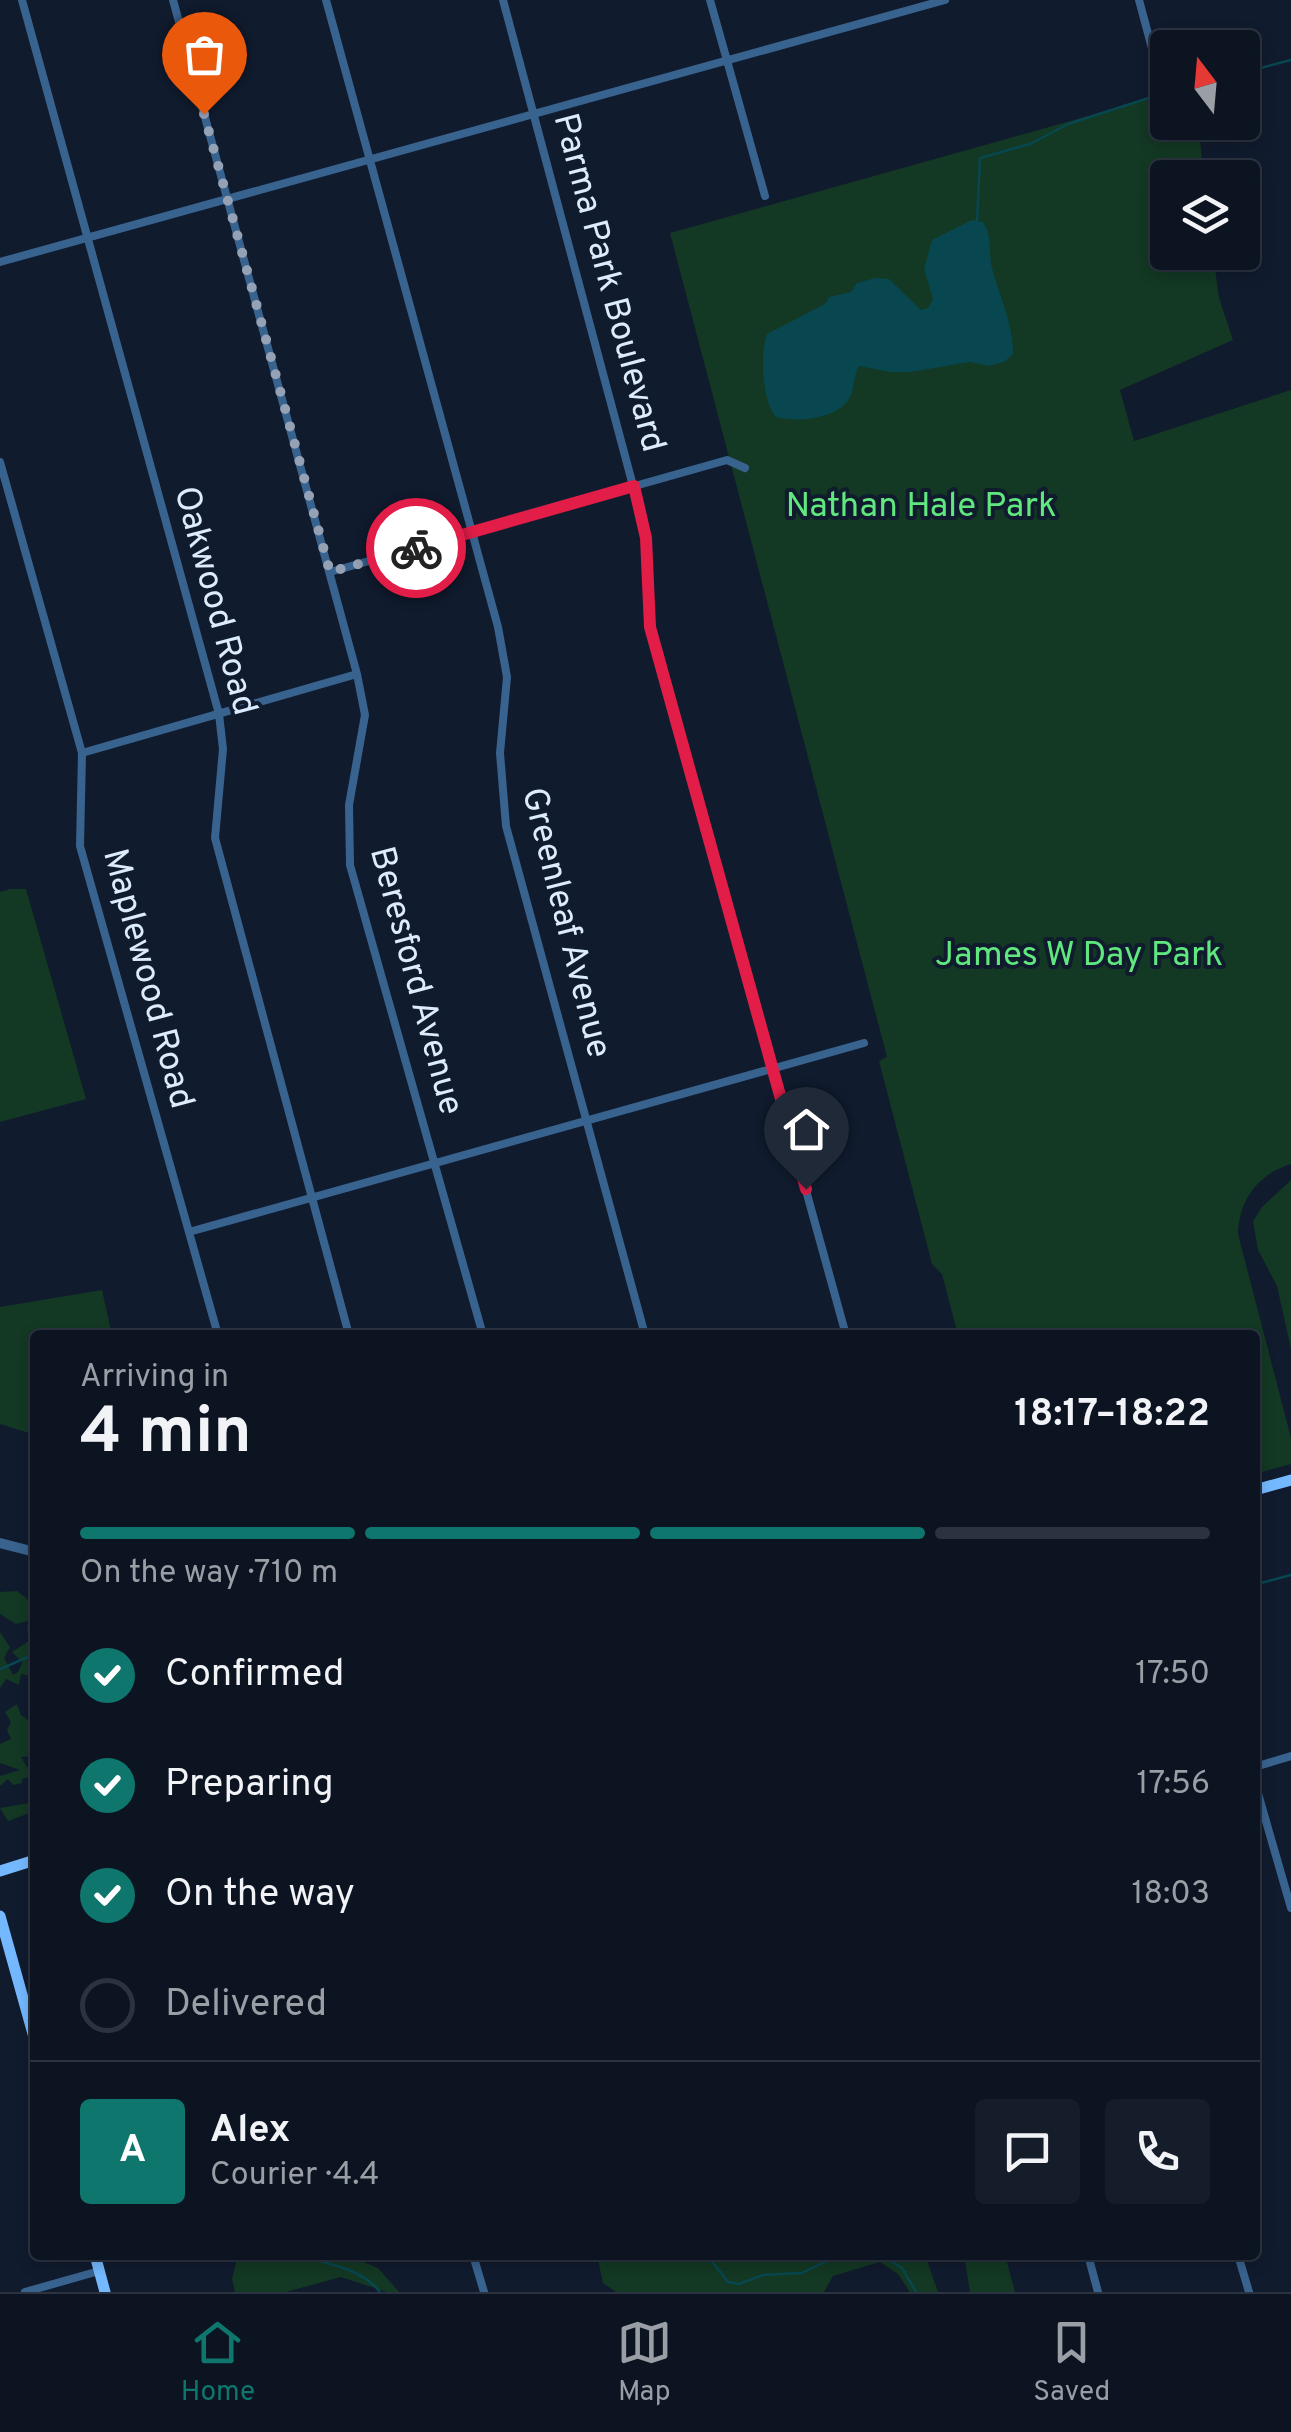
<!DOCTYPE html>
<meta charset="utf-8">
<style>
body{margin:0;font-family:Overpass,sans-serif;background:#151d2a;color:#f1f3f6;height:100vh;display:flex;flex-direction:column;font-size:38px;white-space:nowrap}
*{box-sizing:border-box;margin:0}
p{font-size:32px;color:#9a9ea5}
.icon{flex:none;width:55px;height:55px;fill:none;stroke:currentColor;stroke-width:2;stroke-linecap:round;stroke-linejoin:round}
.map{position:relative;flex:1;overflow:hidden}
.side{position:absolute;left:30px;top:1330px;width:1230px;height:930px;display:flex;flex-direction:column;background:#0c1422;border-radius:10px;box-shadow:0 5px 15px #0003,0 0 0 2px #2c3340}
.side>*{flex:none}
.needle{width:65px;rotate:344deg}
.controls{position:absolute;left:1150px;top:30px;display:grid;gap:20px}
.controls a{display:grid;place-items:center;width:110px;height:110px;border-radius:10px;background:#0c1422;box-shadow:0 5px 15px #0003,0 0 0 2px #2c3340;font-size:50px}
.pin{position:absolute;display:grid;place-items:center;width:85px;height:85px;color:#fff;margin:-102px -42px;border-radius:50% 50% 50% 0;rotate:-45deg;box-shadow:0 0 10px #0007}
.pin .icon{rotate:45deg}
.courier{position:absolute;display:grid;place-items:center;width:100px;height:100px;margin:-50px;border:8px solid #e11d48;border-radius:50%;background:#fff;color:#222;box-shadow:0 2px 12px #0007}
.headline em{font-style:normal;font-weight:700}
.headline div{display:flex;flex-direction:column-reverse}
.headline{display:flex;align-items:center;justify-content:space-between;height:170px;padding:0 50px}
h1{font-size:65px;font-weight:700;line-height:75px}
.bar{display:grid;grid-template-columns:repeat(4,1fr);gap:15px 10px;align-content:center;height:120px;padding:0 50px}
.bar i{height:12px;border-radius:8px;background:#2c3340}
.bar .on{background:#0f766e}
.bar p{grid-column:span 4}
.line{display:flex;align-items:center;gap:25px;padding:0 50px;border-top:2px solid #2c3340}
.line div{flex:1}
.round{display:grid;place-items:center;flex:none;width:105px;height:105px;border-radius:10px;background:#151d2a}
ol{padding:0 50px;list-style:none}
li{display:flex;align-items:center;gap:30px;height:110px}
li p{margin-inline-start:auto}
li .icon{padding:10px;border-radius:50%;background:#0f766e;color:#fff;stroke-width:4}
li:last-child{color:#9a9ea5}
li i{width:55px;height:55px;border:5px solid #2c3340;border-radius:50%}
.tab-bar{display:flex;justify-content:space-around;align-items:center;height:140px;border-top:2px solid #2c3340;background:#0c1422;font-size:28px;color:#9a9ea5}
.tab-bar a{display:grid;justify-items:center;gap:5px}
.tab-bar .on{color:#0f766e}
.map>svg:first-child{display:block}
</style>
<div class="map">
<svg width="1291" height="2292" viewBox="0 0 1291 2292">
<rect width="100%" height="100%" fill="#101b2e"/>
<path fill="#133823" d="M1167,94L1168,122L1198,123L1204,177L1168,178V252L1213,253L1219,298L1233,340L1120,390L1134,441L1291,390V1164C1258,1174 1239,1200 1238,1234L1291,1438V1464L1255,1474V1335H958L942,1274L932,1264L879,1061L887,1057L670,233Z
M10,889H26L86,1099L0,1122V892Z
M1291,1180V1349L1277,1286L1258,1250L1253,1221L1262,1207Z
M102,1290L112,1335H35V1435L0,1424V1307Z
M17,1591L35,1605V1636L27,1631L28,1621L16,1624L0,1614V1592Z
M0,1632L10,1647L4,1658L13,1675L18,1672L24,1658L19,1659L12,1652L35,1637V1648H31L28,1657L32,1660L35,1657V1706L31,1676L21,1674L19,1685L6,1679L0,1688Z
M17,1704L21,1715L34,1724L35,1756L21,1757L27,1767L35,1766V1776L22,1779V1783L13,1785L8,1779L0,1786V1776L20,1770L0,1763V1744L11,1739L7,1730L11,1722L5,1712Z
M35,1802V1811L8,1821L0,1808Z
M238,2255H346L378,2268L399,2292H387L341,2277L286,2292H235L232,2279Z
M597,2255H925L938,2292H910L898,2274L880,2262L833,2276L824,2292H616L603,2283Z
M964,2255H1005L1015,2292H970Z"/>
<path fill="#08474f" d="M972,220L983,222C993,237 988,251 992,268C1000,298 1013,322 1013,354L1004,362L989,366L970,362L910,372H890L859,366C853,376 855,387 850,397C839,419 798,423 776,417C762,400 760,355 767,334L825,304L829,297L851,292L857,283L875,278L889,279L921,310L928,308L933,299L924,269L932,240Z"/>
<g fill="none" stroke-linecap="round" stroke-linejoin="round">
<path stroke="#08474f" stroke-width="2.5" d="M1242,73L1291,60
M977,221L980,158L1030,144L1068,124L1155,96
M1255,1609L1261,1583L1291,1575
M0,1669L35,1654
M295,2255C323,2263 361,2267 380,2292
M707,2255L728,2282L739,2284L763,2275L802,2273L839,2255
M881,2255L902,2268L916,2292"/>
<path stroke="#39638f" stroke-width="8" d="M22,0L219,714L223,749L215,838L349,1335
M173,0L357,674L365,715L349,805L350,865L483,1335
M326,0L498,627L507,677L500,753L506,826L645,1335
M503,0L647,538L650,627L846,1335
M710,0L765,196
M1139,0L1161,82L1168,90
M1242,90L1248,89
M0,262L945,0
M0,462L82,753L80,846L218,1335
M330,572L727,460L745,468
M82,753L357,674
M189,1232L864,1043
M1255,1767L1291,1756
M1255,1783L1291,1908
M473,2255L484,2292
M1088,2255L1098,2292
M1238,2255L1249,2292
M25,2292L99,2271"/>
<path stroke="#39638f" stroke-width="10" d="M0,1543L35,1552"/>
<path stroke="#74b9ff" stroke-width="11" d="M1255,1490L1291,1480
M0,1871L35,1860
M0,1916L35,2041
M95,2255L105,2292"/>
</g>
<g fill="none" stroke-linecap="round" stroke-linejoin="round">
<path stroke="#95a2b6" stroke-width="10" stroke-dasharray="0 18" d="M204,114L330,572L416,548"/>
<path stroke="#e11d48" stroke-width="12" d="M416,548L634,486L646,538L650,627L806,1189"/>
</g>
<g text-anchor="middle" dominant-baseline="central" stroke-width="8" stroke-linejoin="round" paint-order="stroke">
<g font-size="35" fill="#ddebff" stroke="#101b2e">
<text transform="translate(608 283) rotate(75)">Parma Park Boulevard</text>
<text transform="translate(214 601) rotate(75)">Oakwood Road</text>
<text transform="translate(565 923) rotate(76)">Greenleaf Avenue</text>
<text transform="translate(147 979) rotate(75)">Maplewood Road</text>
<text transform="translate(415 981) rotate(75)">Beresford Avenue</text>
</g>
<g font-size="35" fill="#60e87f" stroke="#101b2e">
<text x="921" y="507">Nathan Hale Park</text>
<text x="1079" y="956">James W Day Park</text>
</g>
</g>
</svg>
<div class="controls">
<a><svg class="needle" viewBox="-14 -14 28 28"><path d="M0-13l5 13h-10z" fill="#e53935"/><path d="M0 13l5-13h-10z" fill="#9a9ea5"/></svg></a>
<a><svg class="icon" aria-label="layers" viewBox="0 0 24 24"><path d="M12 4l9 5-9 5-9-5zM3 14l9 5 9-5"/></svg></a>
</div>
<div class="pin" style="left:204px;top:114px;background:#ea580c"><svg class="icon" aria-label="bag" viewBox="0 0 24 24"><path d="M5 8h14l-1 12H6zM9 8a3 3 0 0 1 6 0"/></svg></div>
<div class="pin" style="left:806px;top:1189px;background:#1f2937"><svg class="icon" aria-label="home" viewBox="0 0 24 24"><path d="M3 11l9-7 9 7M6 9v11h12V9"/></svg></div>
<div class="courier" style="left:416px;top:548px"><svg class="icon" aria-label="bike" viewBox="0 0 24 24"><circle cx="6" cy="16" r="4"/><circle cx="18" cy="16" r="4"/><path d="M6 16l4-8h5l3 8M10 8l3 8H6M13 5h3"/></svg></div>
<section class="side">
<div class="headline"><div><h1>4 min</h1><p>Arriving in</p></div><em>18:17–18:22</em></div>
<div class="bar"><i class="on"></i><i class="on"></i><i class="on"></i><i></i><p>On the way · 710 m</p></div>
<ol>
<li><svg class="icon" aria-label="check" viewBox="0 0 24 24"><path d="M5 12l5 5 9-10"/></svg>Confirmed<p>17:50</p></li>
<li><svg class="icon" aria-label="check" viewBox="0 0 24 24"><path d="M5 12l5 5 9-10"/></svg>Preparing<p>17:56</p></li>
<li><svg class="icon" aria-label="check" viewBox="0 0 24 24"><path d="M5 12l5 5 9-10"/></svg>On the way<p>18:03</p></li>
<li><i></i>Delivered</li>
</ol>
<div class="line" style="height:180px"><b class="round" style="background:#0f766e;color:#fff">A</b><div><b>Alex</b><p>Courier · 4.4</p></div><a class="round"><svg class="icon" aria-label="chat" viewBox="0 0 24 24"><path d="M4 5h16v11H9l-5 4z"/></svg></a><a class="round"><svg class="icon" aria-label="phone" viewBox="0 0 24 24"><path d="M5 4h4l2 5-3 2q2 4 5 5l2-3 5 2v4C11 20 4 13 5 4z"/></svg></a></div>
</section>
</div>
<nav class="tab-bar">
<a class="on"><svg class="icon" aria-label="home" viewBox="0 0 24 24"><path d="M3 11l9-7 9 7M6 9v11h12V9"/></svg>Home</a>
<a><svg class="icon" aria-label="map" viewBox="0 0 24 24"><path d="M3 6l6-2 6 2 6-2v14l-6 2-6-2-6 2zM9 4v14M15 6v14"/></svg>Map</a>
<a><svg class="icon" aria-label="saved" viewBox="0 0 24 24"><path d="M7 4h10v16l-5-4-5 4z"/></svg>Saved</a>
</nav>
